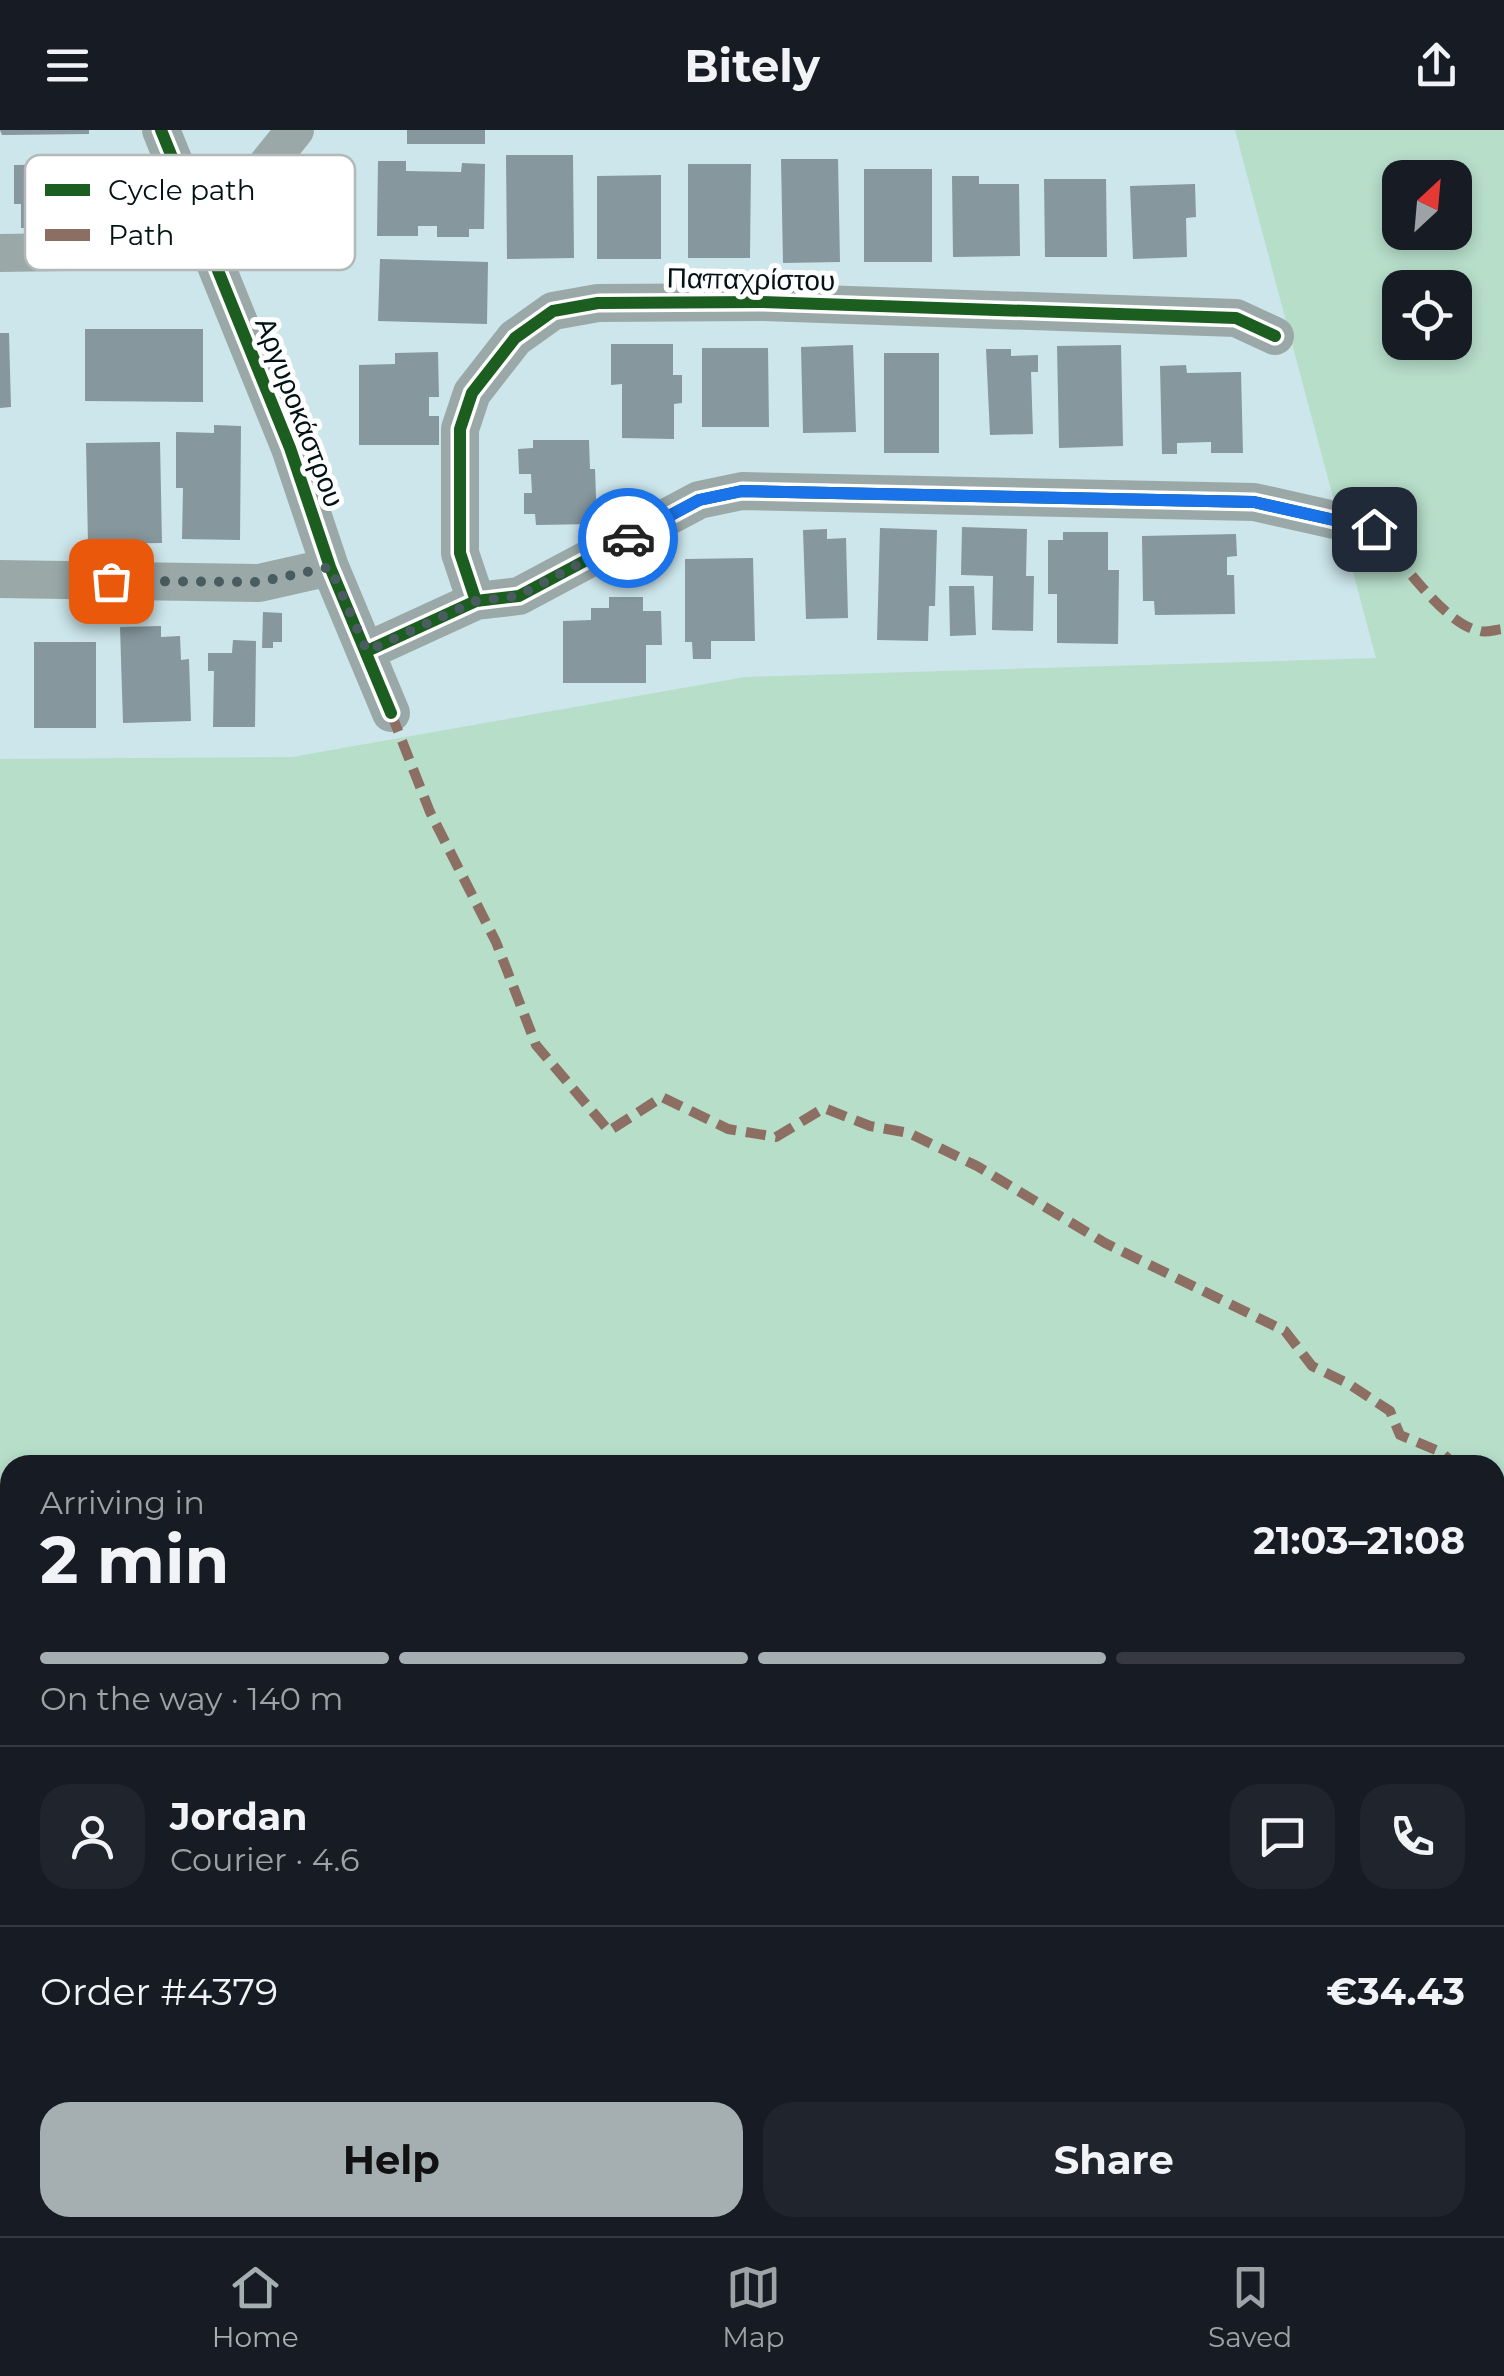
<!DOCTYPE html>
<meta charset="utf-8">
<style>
body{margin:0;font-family:Montserrat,sans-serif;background:#20242c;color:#f1f3f6;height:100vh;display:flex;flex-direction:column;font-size:38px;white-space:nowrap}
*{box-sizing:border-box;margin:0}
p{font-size:32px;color:#9ea1a6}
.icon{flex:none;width:55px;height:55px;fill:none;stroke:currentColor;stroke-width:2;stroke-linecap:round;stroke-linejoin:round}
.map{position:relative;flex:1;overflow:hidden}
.side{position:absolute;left:0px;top:1325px;width:1505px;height:782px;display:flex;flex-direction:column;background:#171b24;border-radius:30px 30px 0 0;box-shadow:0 5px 15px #0003}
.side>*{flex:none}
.needle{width:65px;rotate:26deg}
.buttons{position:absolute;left:1382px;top:30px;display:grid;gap:20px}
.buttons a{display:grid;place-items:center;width:90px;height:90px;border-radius:20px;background:#171b24;box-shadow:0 5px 15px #0003;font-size:50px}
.pin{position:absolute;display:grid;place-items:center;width:85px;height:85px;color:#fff;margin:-42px;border-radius:20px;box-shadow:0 5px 15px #0006}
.courier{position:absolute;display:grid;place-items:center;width:100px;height:100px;margin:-50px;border:8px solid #1a73e8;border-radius:50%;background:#fff;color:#222;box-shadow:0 2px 12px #0007}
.overview em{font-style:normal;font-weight:700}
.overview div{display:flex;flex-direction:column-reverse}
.overview{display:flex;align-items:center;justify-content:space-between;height:170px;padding:0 40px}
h1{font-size:65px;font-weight:700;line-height:75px}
.bar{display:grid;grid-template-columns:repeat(4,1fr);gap:15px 10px;align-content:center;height:120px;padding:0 40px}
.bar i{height:12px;border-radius:8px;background:#363941}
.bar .selected{background:#a5afb2}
.bar p{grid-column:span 4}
.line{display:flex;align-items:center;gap:25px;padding:0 40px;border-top:2px solid #363941}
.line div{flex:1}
.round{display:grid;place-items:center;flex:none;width:105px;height:105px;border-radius:30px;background:#20242c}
.button{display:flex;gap:20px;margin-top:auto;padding:20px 40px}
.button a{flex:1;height:115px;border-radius:30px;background:#a5afb2;color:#111;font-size:40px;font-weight:700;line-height:115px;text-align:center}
.button a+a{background:#20242c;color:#f1f3f6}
header{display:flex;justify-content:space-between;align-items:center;height:130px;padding:0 40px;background:#171b24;font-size:45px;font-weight:700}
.tabs{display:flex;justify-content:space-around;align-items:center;height:140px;border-top:2px solid #363941;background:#171b24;font-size:28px;color:#9ea1a6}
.tabs a{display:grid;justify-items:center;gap:5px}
.tabs .selected{color:#a5afb2}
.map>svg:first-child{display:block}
</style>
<header><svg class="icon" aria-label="menu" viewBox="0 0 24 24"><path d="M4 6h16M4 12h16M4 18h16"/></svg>Bitely<svg class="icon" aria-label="share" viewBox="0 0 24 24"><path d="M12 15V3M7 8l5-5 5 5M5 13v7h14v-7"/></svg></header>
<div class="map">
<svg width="1504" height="2106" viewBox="0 0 1504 2106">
<rect width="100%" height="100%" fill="#cce6eb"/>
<path fill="#b6dec9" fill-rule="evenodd" d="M1235,0H1504V1637L1495,1634V1335H10V1608L0,1609V629L292,627L745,547L1376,528ZM1400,48H1455V102H1400ZM1400,158H1455V212H1400Z"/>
<path fill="#86979e" d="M0,0H89V4L2,5Z
M407,0H485V14H407Z
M506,25H573L574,128L507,129Z
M781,29H838L840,132L783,133Z
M378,31H406V41L461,42L462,33L485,34L484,99H469V107H437V96H418V106H377Z
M89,34V53H100V98H66L65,107H37V98H21V74H14V35Z
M688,34H751L750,128H688Z
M864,39H932V132H864Z
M661,45V129H597V46Z
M952,46H979V54H1019L1020,126L953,127Z
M1044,49H1106L1107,127H1045Z
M1195,54L1196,87L1186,88L1187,127L1133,129L1130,56Z
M380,129L488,132L487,194L378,191Z
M85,199H203V272L85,271Z
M0,203H9L11,277L0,278Z
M611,214H673V245H682V273L674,274V309L622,308V254L611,255Z
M853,215L856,302L803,303L801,217Z
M1121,215L1123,316L1059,318L1057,216Z
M702,218H768L769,297H702Z
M986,219H1011V226L1038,225V242H1031L1033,304L990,305Z
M438,222L439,267H429V286H439V315H359V235L395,234V223Z
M884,223H939V323H884Z
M1186,235L1187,243L1241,242L1243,323H1211V312L1177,313V324H1162L1160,236Z
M214,295L241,296L240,410L182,409L183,358H176V302L214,303Z
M533,310H589L590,339H595L597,394L536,395L535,384H524V363H532L531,344H519L518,319L533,318Z
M160,312L162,413L88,414L86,313Z
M962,397L1027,399L1026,446H1034L1033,501L992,500L993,446L961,445Z
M880,398L937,400L935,476H929L928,511L877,510Z
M827,399V409L846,408L848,488L806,489L803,400Z
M1063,402H1108V440H1119L1118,514L1057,513V464H1048V410H1063Z
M1236,404L1237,426L1227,427V445H1234L1235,484L1155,485L1154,471H1143L1142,406Z
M753,428L755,511H711V529H693L692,512H685V429Z
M949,456H974L976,505L950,506Z
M609,467H643V481H661L662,515H646V553H563V491L591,490V478H609Z
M263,482L282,483V512H273V518H262Z
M161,496V507L180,506L181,530L189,529L191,591L123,593L120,497Z
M233,510L256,511L255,597H213L214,541H208V523H232Z
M34,512H96V598H34Z
M831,2098H912L911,2106L830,2104Z"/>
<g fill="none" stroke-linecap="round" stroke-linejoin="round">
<path stroke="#9aa9a8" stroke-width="38" d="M161,0L290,318L330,437L391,583
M0,123L131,121L202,103L243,65L295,0
M0,449L259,453L330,437
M476,471L460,423V299L472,263L515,208L553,181L598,173L762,172L1236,188L1275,206
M367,521L476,471L519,466L699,370L742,361L1254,372L1374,399"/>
<path stroke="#8fa5a5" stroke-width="55" d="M0,1656L10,1655
M1495,1708L1504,1710
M0,1716L10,1715
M0,1837L10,1838
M1495,1949H1504"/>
<path stroke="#8d6e63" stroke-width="10" stroke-dasharray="20 10" stroke-linecap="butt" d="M1374,399C1398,426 1444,495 1480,501C1487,503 1497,499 1504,499
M391,583L430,682L496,812L536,915L609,1001L662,967L728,999L776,1007L824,978L870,996L909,1003L977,1036L1105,1113L1285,1201L1312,1236L1349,1254L1390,1281L1400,1305L1441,1322L1455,1335
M1495,1372L1504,1380"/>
<defs>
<path id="cycleway" d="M161,0L290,318L330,437L391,583
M476,471L460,423V299L472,263L515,208L553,181L598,173L762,172L1236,188L1275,206
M367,521L476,471L519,466L699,370L742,361L1254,372L1374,399"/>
</defs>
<use href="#cycleway" stroke="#fff" stroke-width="19"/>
<use href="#cycleway" stroke="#1b5e20" stroke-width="12"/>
</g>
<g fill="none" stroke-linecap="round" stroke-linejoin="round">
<path stroke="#495c60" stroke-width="10" stroke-dasharray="0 18" d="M111,451L259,452L330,437L367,521L476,471L518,466L628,408"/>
<path stroke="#1a73e8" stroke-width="12" d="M628,408L699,370L742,361L1254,372L1374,399"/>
</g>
<g text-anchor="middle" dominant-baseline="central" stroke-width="10" stroke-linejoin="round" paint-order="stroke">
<g font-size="28" fill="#021215" stroke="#fff">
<text transform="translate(751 149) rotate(1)">Παπαχρίστου</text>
<text transform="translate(300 282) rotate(69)">Αργυροκάστρου</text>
</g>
</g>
<rect x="25" y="25" width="330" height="115" rx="15" fill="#fff" stroke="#b3b8b9" stroke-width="2.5"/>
<rect x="45" y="54" width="45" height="12" fill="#1b5e20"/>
<rect x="45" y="99" width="45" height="12" fill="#8d6e63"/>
<g font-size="28" fill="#021215">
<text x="108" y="70">Cycle path</text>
<text x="108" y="115">Path</text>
</g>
</svg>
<div class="buttons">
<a><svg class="needle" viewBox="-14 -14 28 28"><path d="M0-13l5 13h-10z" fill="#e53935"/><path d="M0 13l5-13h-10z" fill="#9ea1a6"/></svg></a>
<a><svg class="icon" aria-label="locate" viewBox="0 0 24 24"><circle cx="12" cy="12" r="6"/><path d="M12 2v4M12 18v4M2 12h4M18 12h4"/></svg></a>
</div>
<div class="pin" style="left:111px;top:451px;background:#ea580c"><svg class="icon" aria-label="bag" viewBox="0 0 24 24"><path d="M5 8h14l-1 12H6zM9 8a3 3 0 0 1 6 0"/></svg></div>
<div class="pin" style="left:1374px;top:399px;background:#1f2937"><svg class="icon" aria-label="home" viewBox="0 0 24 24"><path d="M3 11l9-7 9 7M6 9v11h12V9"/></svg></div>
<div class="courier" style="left:628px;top:408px"><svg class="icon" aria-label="car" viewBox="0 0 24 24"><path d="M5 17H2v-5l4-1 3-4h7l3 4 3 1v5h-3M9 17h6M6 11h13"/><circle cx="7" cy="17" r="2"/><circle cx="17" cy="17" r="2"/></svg></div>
<section class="side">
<div class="overview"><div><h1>2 min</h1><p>Arriving in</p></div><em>21:03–21:08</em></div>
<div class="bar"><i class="selected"></i><i class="selected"></i><i class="selected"></i><i></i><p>On the way · 140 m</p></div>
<div class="line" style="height:180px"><a class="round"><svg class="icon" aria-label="person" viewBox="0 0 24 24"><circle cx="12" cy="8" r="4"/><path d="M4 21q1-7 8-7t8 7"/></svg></a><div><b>Jordan</b><p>Courier · 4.6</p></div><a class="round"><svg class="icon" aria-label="chat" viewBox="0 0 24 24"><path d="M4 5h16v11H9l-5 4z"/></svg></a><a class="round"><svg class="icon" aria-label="phone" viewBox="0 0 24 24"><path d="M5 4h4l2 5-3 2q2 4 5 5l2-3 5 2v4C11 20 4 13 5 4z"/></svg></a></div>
<div class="line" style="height:130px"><div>Order #4379</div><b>€34.43</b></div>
<div class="button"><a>Help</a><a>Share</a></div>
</section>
</div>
<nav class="tabs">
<a class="selected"><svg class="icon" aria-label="home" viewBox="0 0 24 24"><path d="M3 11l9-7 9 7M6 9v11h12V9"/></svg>Home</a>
<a><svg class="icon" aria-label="map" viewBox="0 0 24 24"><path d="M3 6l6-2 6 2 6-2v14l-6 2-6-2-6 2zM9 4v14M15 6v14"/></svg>Map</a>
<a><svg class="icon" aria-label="saved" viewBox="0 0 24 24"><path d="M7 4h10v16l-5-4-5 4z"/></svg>Saved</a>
</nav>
